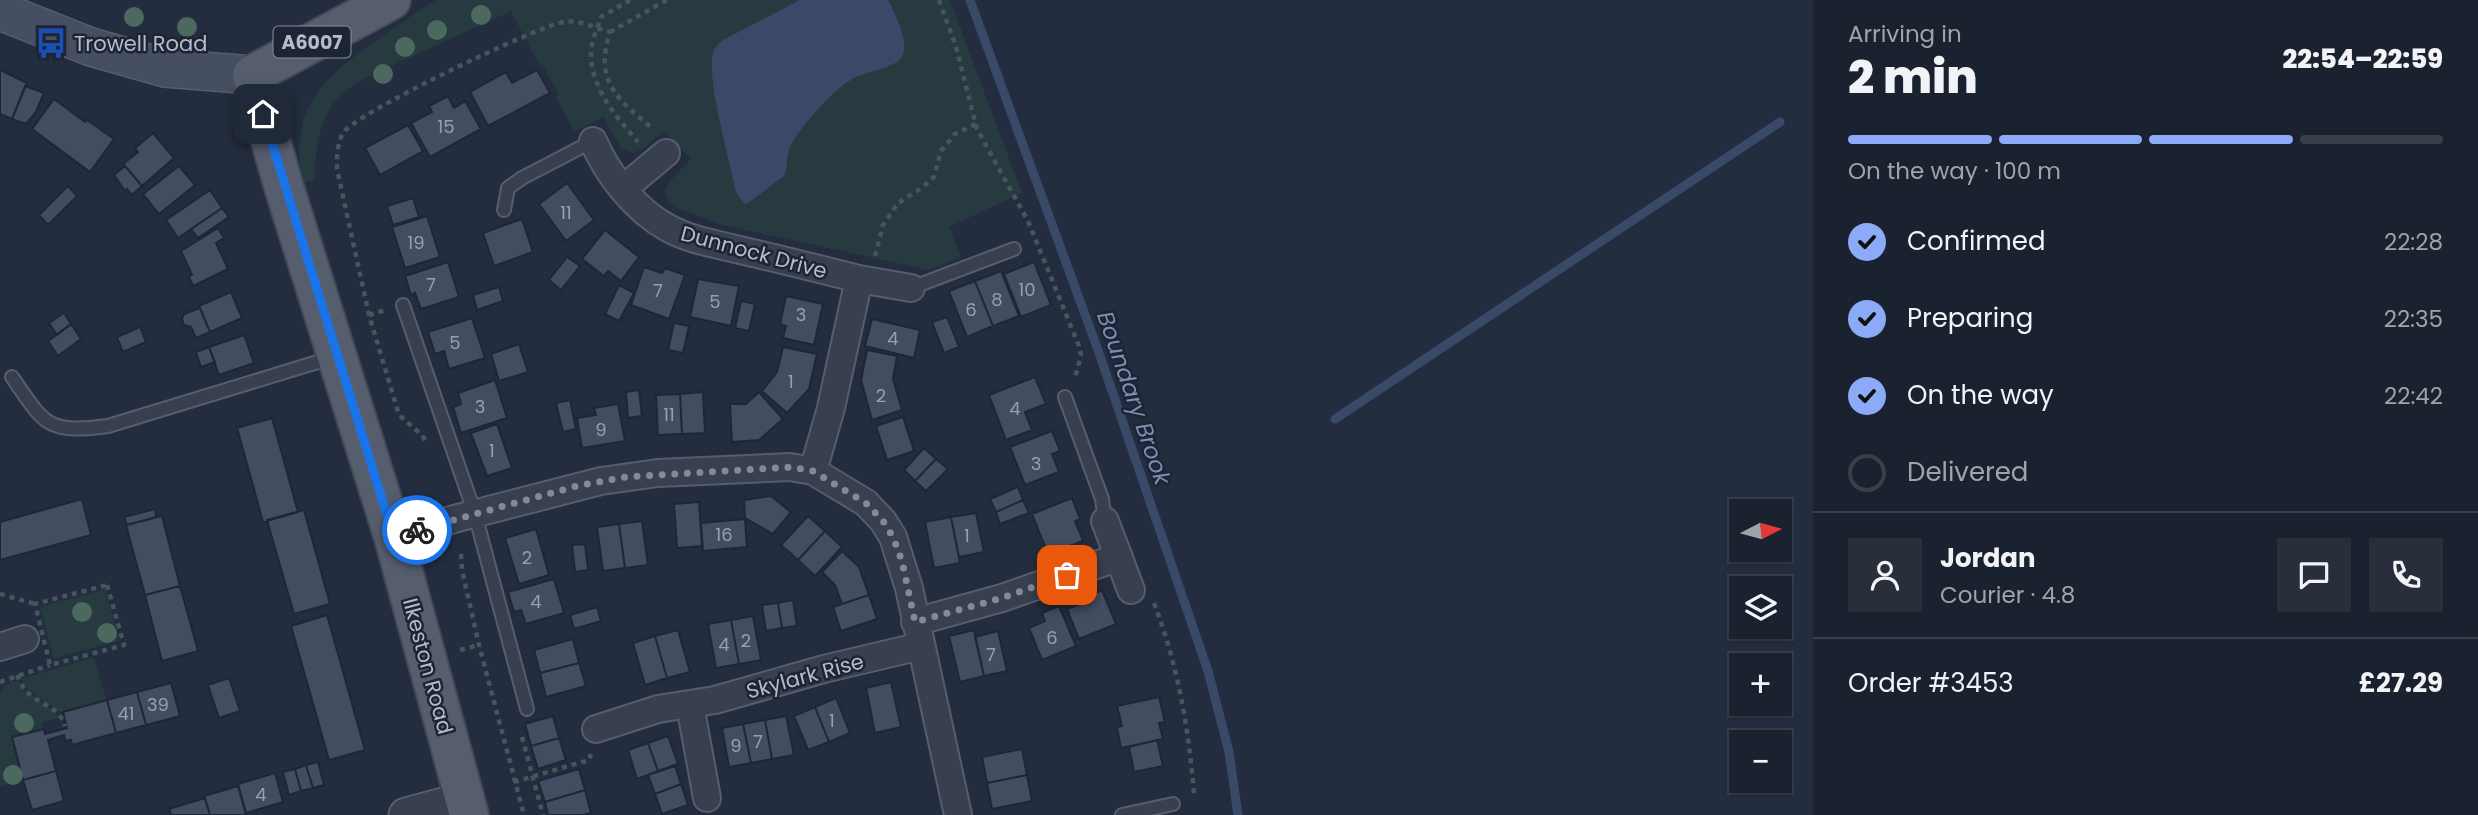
<!DOCTYPE html>
<meta charset="utf-8">
<style>
body{margin:0;font-family:Poppins,sans-serif;background:#282f3b;color:#f1f3f6;height:100vh;display:flex;flex-direction:column;font-size:26px;white-space:nowrap}
*{box-sizing:border-box;margin:0}
p{font-size:23px;color:#a0a4aa}
.icon{flex:none;width:38px;height:38px;fill:none;stroke:currentColor;stroke-width:2;stroke-linecap:round;stroke-linejoin:round}
.map{position:relative;flex:1;overflow:hidden}
.sheet{display:flex;flex-direction:column;background:#1b222f;width:665px}
.sheet>*{flex:none}
.needle{width:46px;rotate:84deg}
.controls{position:absolute;left:1729px;top:499px;display:grid;gap:14px}
.controls a{display:grid;place-items:center;width:63px;height:63px;border-radius:0px;background:#1b222f;box-shadow:0 2px 5px #0004,0 0 0 2px #393f4b;font-size:35px}
.pin{position:absolute;display:grid;place-items:center;width:60px;height:60px;color:#fff;margin:-30px;border-radius:14px;box-shadow:0 4px 10px #0006}
.courier{position:absolute;display:grid;place-items:center;width:70px;height:70px;margin:-35px;border:5px solid #1a73e8;border-radius:50%;background:#fff;color:#222;box-shadow:0 2px 9px #0007}
.summary em{font-style:normal;font-weight:800}
.summary div{display:flex;flex-direction:column-reverse}
.summary{display:flex;align-items:center;justify-content:space-between;height:119px;padding:0 35px}
h1{font-size:46px;font-weight:800;line-height:52px}
.bar{display:grid;grid-template-columns:repeat(4,1fr);gap:10px 7px;align-content:center;height:84px;padding:0 35px}
.bar i{height:9px;border-radius:5px;background:#393f4b}
.bar .current{background:#8babf8}
.bar p{grid-column:span 4}
.line{display:flex;align-items:center;gap:18px;padding:0 35px;border-top:2px solid #393f4b}
.line div{flex:1}
.round{display:grid;place-items:center;flex:none;width:74px;height:74px;border-radius:0px;background:#282f3b}
ol{padding:0 35px;list-style:none}
li{display:flex;align-items:center;gap:21px;height:77px}
li p{margin-inline-start:auto}
li .icon{padding:7px;border-radius:50%;background:#8babf8;color:#111;stroke-width:4}
li:last-child{color:#a0a4aa}
li i{width:38px;height:38px;border:4px solid #393f4b;border-radius:50%}
main{display:flex;flex:1;min-height:0}
.map>svg:first-child{display:block}
</style>
<main>
<div class="map">
<svg width="1813" height="815" viewBox="0 0 1813 815">
<rect width="100%" height="100%" fill="#242d3f"/>
<path fill="#263a40" d="M436,0H950L1022,193L949,227L961,257L929,270L723,225L676,208L669,203L665,191L669,182L691,159L664,131L643,149L633,153L621,149L604,117L574,131L556,97L559,95L542,64L539,65L511,11C480,25 449,39 418,54C389,67 355,78 334,103C317,124 316,154 314,180L303,183C287,110 323,78 377,40C397,26 416,12 436,0Z
M105,589L119,641L54,658L40,607Z
M94,657L106,700L60,712L28,690L21,679Z
M18,680C29,699 48,702 59,718L42,722L43,728L11,736L23,780L0,786V692L7,684Z"/>
<path fill="#3a4968" d="M800,0H888C895,14 910,41 902,57C897,67 865,72 854,78C837,86 794,132 789,150C786,158 788,167 784,176L748,203L744,204L736,192C730,162 706,79 713,52C715,47 719,44 723,40Z"/>
<g fill="none" stroke-linecap="round" stroke-linejoin="round">
<path stroke="#3a4968" stroke-width="9" d="M970,0L1098,350L1208,671L1229,752L1238,815
M1335,419L1780,122"/>
</g>
<path fill="#434d61" stroke="#1f2636" stroke-width="2" d="M0,70L27,83L12,119L0,114Z
M537,70L550,93L488,126L470,92L506,72L512,83Z
M25,86L44,93L36,112L26,124L12,119Z
M448,96L454,108L465,101L481,129L430,157L411,123L432,112L429,106Z
M54,99L85,122L87,120L114,139L90,172L32,129Z
M408,125L423,151L380,175L365,148Z
M153,133L174,158L142,186L123,164L138,152L135,148Z
M125,166L142,186L132,195L127,189L125,191L114,175Z
M179,166L195,185L159,214L143,194Z
M567,183L594,220L566,241L539,204Z
M68,186L77,196L48,225L39,215Z
M210,190L222,208L178,238L166,220Z
M413,198L419,217L393,225L387,206Z
M222,208L229,217L198,238L191,229Z
M427,216L440,257L405,268L392,227Z
M522,219L533,252L494,266L483,233Z
M218,228L224,238L216,243L228,269L193,286L189,277L192,275L181,251Z
M605,230L639,257L621,281L608,271L604,276L582,259Z
M567,257L580,266L561,290L549,280Z
M448,262L459,297L421,309L415,293L411,295L405,276Z
M1034,262L1051,305L1021,317L1004,274Z
M644,267L662,273L665,268L685,275L669,319L631,305Z
M1001,271L1019,316L993,326L975,281Z
M698,279L739,286L731,326L690,317Z
M975,281L993,326L967,337L949,291Z
M619,285L634,293L619,321L605,314Z
M499,287L503,301L477,310L473,295Z
M231,292L242,318L210,332L199,306Z
M786,296L823,304L814,345L783,338L786,326L780,324Z
M741,301L755,304L749,331L735,328Z
M200,308L210,332L196,338L191,327L184,325L182,319L184,314Z
M64,313L71,324L57,335L49,323Z
M947,317L959,347L944,353L932,322Z
M472,318L485,358L449,369L444,351L435,354L428,332Z
M872,319L920,330L914,358L865,346Z
M674,323L689,326L683,353L668,350Z
M71,324L81,339L58,356L48,341Z
M140,327L146,342L123,352L117,337Z
M244,335L254,363L219,375L209,347Z
M519,344L528,372L499,381L491,354Z
M209,347L215,362L201,367L196,352Z
M783,347L817,354L809,389L787,413L762,391L777,372Z
M867,350L897,356L893,379L902,410L872,420L861,380Z
M1035,377L1046,404L1025,412L1032,430L1006,440L989,395Z
M495,380L507,418L461,433L453,407L461,404L458,393Z
M639,390L642,416L628,418L626,392Z
M703,392L705,433L682,434L680,394Z
M759,392L783,419L759,440L732,442L730,404H746Z
M680,394L682,434L658,435L656,395Z
M570,400L576,429L563,432L556,403Z
M618,404L625,441L582,448L577,418L596,415L594,408Z
M903,417L914,451L887,460L876,426Z
M272,418L298,512L263,522L237,428Z
M497,424L512,468L487,476L471,433Z
M1052,431L1060,451L1052,454L1059,472L1025,485L1010,447Z
M924,448L936,459L915,481L904,470Z
M936,459L948,469L926,491L915,481Z
M1018,487L1023,500L996,512L990,499Z
M771,496L791,512L773,534L745,518L744,500Z
M1072,498L1080,519L1075,521L1083,541L1048,554L1032,514Z
M82,499L91,535L0,560V522Z
M1023,500L1029,513L1000,524L996,512Z
M699,502L702,546L677,548L674,504Z
M155,509L156,517L127,525L124,517Z
M304,510L330,604L294,614L267,520Z
M976,513L984,552L959,557L951,517Z
M162,516L180,586L145,595L126,525Z
M808,516L825,531L798,560L781,545Z
M951,517L960,563L934,568L925,522Z
M745,519L747,547L703,551L701,523Z
M642,521L648,565L625,568L619,524Z
M619,524L625,568L603,571L597,527Z
M536,529L549,575L519,584L505,538Z
M825,531L842,547L815,576L798,560Z
M585,544L588,570L575,572L572,545Z
M842,551L859,567L869,595L842,604L835,585L822,572Z
M554,579L564,613L526,624L521,610L514,612L508,592Z
M180,586L198,651L162,661L145,595Z
M1102,590L1116,624L1079,639L1067,609L1087,601L1086,597Z
M869,595L877,619L841,631L833,607Z
M793,600L797,626L782,628L778,603Z
M778,603L782,628L766,631L762,605Z
M1059,606L1076,646L1042,660L1029,628L1045,621L1042,613Z
M597,607L601,621L574,629L570,615Z
M327,615L365,750L329,760L291,626Z
M753,616L761,660L739,664L731,620Z
M731,620L739,664L716,668L708,624Z
M678,630L690,672L667,678L655,636Z
M974,630L984,676L960,682L949,636Z
M998,631L1007,671L984,676L975,637Z
M655,636L667,678L645,685L633,643Z
M573,639L579,663L540,673L534,650Z
M579,663L586,686L546,697L540,673Z
M229,678L240,711L219,718L208,685Z
M891,682L901,727L875,733L866,688Z
M171,683L180,716L146,725L137,692Z
M137,692L146,725L116,733L107,700Z
M1159,697L1165,722L1159,723L1163,739L1121,748L1117,727L1122,726L1117,706Z
M836,698L850,733L829,742L815,707Z
M107,700L116,733L72,745L71,740L65,741L64,735L48,740L56,771L23,780L12,737L44,729L45,734L67,728L63,712Z
M815,707L829,742L808,750L794,716Z
M553,716L559,738L531,746L525,724Z
M786,716L794,755L772,759L765,720Z
M765,720L772,759L751,763L743,724Z
M743,724L751,763L729,767L722,728Z
M668,736L678,764L658,771L648,743Z
M559,738L566,760L538,769L531,746Z
M1157,740L1163,766L1134,772L1129,747Z
M648,743L658,771L637,779L628,750Z
M1022,749L1027,775L987,783L982,757Z
M318,762L324,785L313,788L306,765Z
M306,765L313,788L301,791L295,769Z
M675,766L681,784L655,794L648,775Z
M295,769L301,791L289,795L283,772Z
M579,769L585,790L545,802L538,781Z
M56,771L64,801L32,810L23,780Z
M275,773L283,802L246,813L238,784Z
M1027,775L1032,801L992,809L987,783Z
M681,784L688,805L662,814L655,794Z
M238,786L246,815H210L204,796Z
M585,790L591,813L583,815H548L545,802Z
M205,798L210,815H171L169,809Z"/>
<g fill="none" stroke-linecap="round" stroke-linejoin="round">
<defs>
<path id="service" d="M504,210L508,188L522,178L593,141
M911,288L1014,249
M403,305L475,514L527,709
M12,377C45,425 47,434 108,426L334,357
M1065,397L1102,499L1105,521
M1122,815L1173,804"/>
<path id="minor" d="M593,141C608,175 635,210 668,228C690,240 716,244 740,250C779,259 819,269 859,279L831,408L813,471
M623,189L666,153
M859,279L911,288
M1105,521L1131,590
M394,538L454,519L601,481L658,473L747,469L790,467L813,471L866,503L883,521L893,537L909,588L958,815
M915,622L1002,598L1119,557
M0,647L25,639
M690,705L707,798
M596,729L658,709L715,700L824,669L921,646"/>
<path id="tertiary" d="M406,815L465,799"/>
<path id="secondary" d="M0,11L91,47L165,68L252,75"/>
<path id="primary" d="M391,0L252,75L283,184L394,538L469,815"/>
</defs>
<use href="#service" stroke="#565d6c" stroke-width="16"/>
<use href="#minor" stroke="#565d6c" stroke-width="30"/>
<use href="#tertiary" stroke="#565d6c" stroke-width="37"/>
<use href="#secondary" stroke="#565d6c" stroke-width="40"/>
<use href="#primary" stroke="#424858" stroke-width="42"/>
<path stroke="#44575c" stroke-width="4.5" stroke-dasharray="5 5" stroke-linecap="butt" d="M630,0L601,17C598,27 592,39 591,50C590,88 615,115 638,142
M939,0L956,47L977,129L1028,221L1079,346L1081,355L1075,378
M610,32L667,0
M875,256L883,225L898,203L923,187L934,177L941,151L955,134L976,124
M369,315L385,310
M425,440L422,435L399,415L369,315L337,169C337,157 337,143 343,133C354,114 537,26 564,22C580,19 594,28 610,32C594,81 617,99 652,128
M461,554L462,570L479,645L524,815
M107,585L124,645L50,665L35,604Z
M0,594L35,604
M1154,603C1178,666 1189,729 1194,795
M460,650L479,645
M17,675C20,680 22,687 26,691C39,705 59,706 65,726
M0,682L50,665
M522,737L543,815
M514,782L589,760L591,754"/>
<use href="#service" stroke="#383f4e" stroke-width="12"/>
<use href="#minor" stroke="#383f4e" stroke-width="26"/>
<use href="#tertiary" stroke="#383f4e" stroke-width="33"/>
<use href="#secondary" stroke="#464e61" stroke-width="37"/>
<use href="#primary" stroke="#565e6e" stroke-width="38"/>
</g>
<g fill="#4c6960">
<circle cx="481" cy="15" r="10"/>
<circle cx="134" cy="17" r="10"/>
<circle cx="187" cy="27" r="10"/>
<circle cx="437" cy="30" r="10"/>
<circle cx="405" cy="47" r="10"/>
<circle cx="383" cy="74" r="10"/>
<circle cx="82" cy="612" r="10"/>
<circle cx="107" cy="633" r="10"/>
<circle cx="24" cy="723" r="10"/>
<circle cx="13" cy="775" r="10"/>
</g>
<g fill="none" stroke-linecap="round" stroke-linejoin="round">
<path stroke="#828999" stroke-width="7" stroke-dasharray="0 12.6" d="M417,530L577,486L626,477L790,467L813,471L866,503L883,521L893,537L902,561L915,622L1002,598L1067,575"/>
<path stroke="#1a73e8" stroke-width="9" d="M263,114L394,538L417,530"/>
</g>
<defs>
<symbol id="bus-bare" viewBox="-9 -9 18 18"><path d="M-5-6H5V4H4V6H2V4H-2V6H-4V4H-5ZM-3.5-4V0h7V-4ZM-3.5 1.2v1.5H-2V1.2ZM2 1.2v1.5H3.5V1.2Z" fill="#1a4fb4" stroke="#1d2434" stroke-width="2.5" paint-order="stroke"/></symbol>
</defs>
<g fill-rule="evenodd">
<use href="#bus-bare" x="29" y="21" width="44" height="44"/>
</g>
<g text-anchor="middle" dominant-baseline="central" stroke-width="5" stroke-linejoin="round" paint-order="stroke">
<g font-size="18" fill="#98a0af">
<text x="446" y="126">15</text>
<text x="566" y="212">11</text>
<text x="416" y="242">19</text>
<text x="431" y="284">7</text>
<text x="1027" y="289">10</text>
<text x="658" y="290">7</text>
<text x="997" y="299">8</text>
<text x="715" y="301">5</text>
<text x="971" y="309">6</text>
<text x="801" y="314">3</text>
<text x="893" y="338">4</text>
<text x="455" y="342">5</text>
<text x="791" y="381">1</text>
<text x="881" y="395">2</text>
<text x="480" y="406">3</text>
<text x="1015" y="408">4</text>
<text x="669" y="414">11</text>
<text x="601" y="429">9</text>
<text x="492" y="450">1</text>
<text x="1036" y="463">3</text>
<text x="724" y="534">16</text>
<text x="967" y="535">1</text>
<text x="527" y="557">2</text>
<text x="536" y="601">4</text>
<text x="1052" y="637">6</text>
<text x="746" y="640">2</text>
<text x="724" y="644">4</text>
<text x="991" y="654">7</text>
<text x="158" y="704">39</text>
<text x="126" y="713">41</text>
<text x="832" y="720">1</text>
<text x="758" y="741">7</text>
<text x="736" y="745">9</text>
<text x="261" y="794">4</text>
</g>
<rect fill="#1d2434" stroke="#878e9c" stroke-width="2" x="273.5" y="26.5" width="77" height="31" rx="5"/>
<g font-size="19" font-weight="bold" fill="#b5bbc9">
<text x="312" y="42">A6007</text>
</g>
<g font-size="21" fill="#b5bbc9" stroke="#1d2434" text-anchor="start">
<text x="74" y="43">Trowell Road</text>
</g>
<g font-size="21" fill="#b5bbc9" stroke="#1d2434">
<text transform="translate(754 252) rotate(15)">Dunnock Drive</text>
<text transform="translate(428 666) rotate(75)">Ilkeston Road</text>
<text transform="translate(805 676) rotate(-15)">Skylark Rise</text>
</g>
<g font-size="23" font-style="italic" fill="#7c8eb1" stroke="#1d2434">
<text transform="translate(1134 398) rotate(71)">Boundary Brook</text>
</g>
</g>
</svg>
<div class="controls">
<a><svg class="needle" viewBox="-14 -14 28 28"><path d="M0-13l5 13h-10z" fill="#e53935"/><path d="M0 13l5-13h-10z" fill="#a0a4aa"/></svg></a>
<a><svg class="icon" aria-label="layers" viewBox="0 0 24 24"><path d="M12 4l9 5-9 5-9-5zM3 14l9 5 9-5"/></svg></a>
<a>+</a>
<a>−</a>
</div>
<div class="pin" style="left:1067px;top:575px;background:#ea580c"><svg class="icon" aria-label="bag" viewBox="0 0 24 24"><path d="M5 8h14l-1 12H6zM9 8a3 3 0 0 1 6 0"/></svg></div>
<div class="pin" style="left:263px;top:114px;background:#1f2937"><svg class="icon" aria-label="home" viewBox="0 0 24 24"><path d="M3 11l9-7 9 7M6 9v11h12V9"/></svg></div>
<div class="courier" style="left:417px;top:530px"><svg class="icon" aria-label="bike" viewBox="0 0 24 24"><circle cx="6" cy="16" r="4"/><circle cx="18" cy="16" r="4"/><path d="M6 16l4-8h5l3 8M10 8l3 8H6M13 5h3"/></svg></div>
</div>
<section class="sheet">
<div class="summary"><div><h1>2 min</h1><p>Arriving in</p></div><em>22:54–22:59</em></div>
<div class="bar"><i class="current"></i><i class="current"></i><i class="current"></i><i></i><p>On the way · 100 m</p></div>
<ol>
<li><svg class="icon" aria-label="check" viewBox="0 0 24 24"><path d="M5 12l5 5 9-10"/></svg>Confirmed<p>22:28</p></li>
<li><svg class="icon" aria-label="check" viewBox="0 0 24 24"><path d="M5 12l5 5 9-10"/></svg>Preparing<p>22:35</p></li>
<li><svg class="icon" aria-label="check" viewBox="0 0 24 24"><path d="M5 12l5 5 9-10"/></svg>On the way<p>22:42</p></li>
<li><i></i>Delivered</li>
</ol>
<div class="line" style="height:126px"><a class="round"><svg class="icon" aria-label="person" viewBox="0 0 24 24"><circle cx="12" cy="8" r="4"/><path d="M4 21q1-7 8-7t8 7"/></svg></a><div><b>Jordan</b><p>Courier · 4.8</p></div><a class="round"><svg class="icon" aria-label="chat" viewBox="0 0 24 24"><path d="M4 5h16v11H9l-5 4z"/></svg></a><a class="round"><svg class="icon" aria-label="phone" viewBox="0 0 24 24"><path d="M5 4h4l2 5-3 2q2 4 5 5l2-3 5 2v4C11 20 4 13 5 4z"/></svg></a></div>
<div class="line" style="height:91px"><div>Order #3453</div><b>£27.29</b></div>
</section>
</main>
